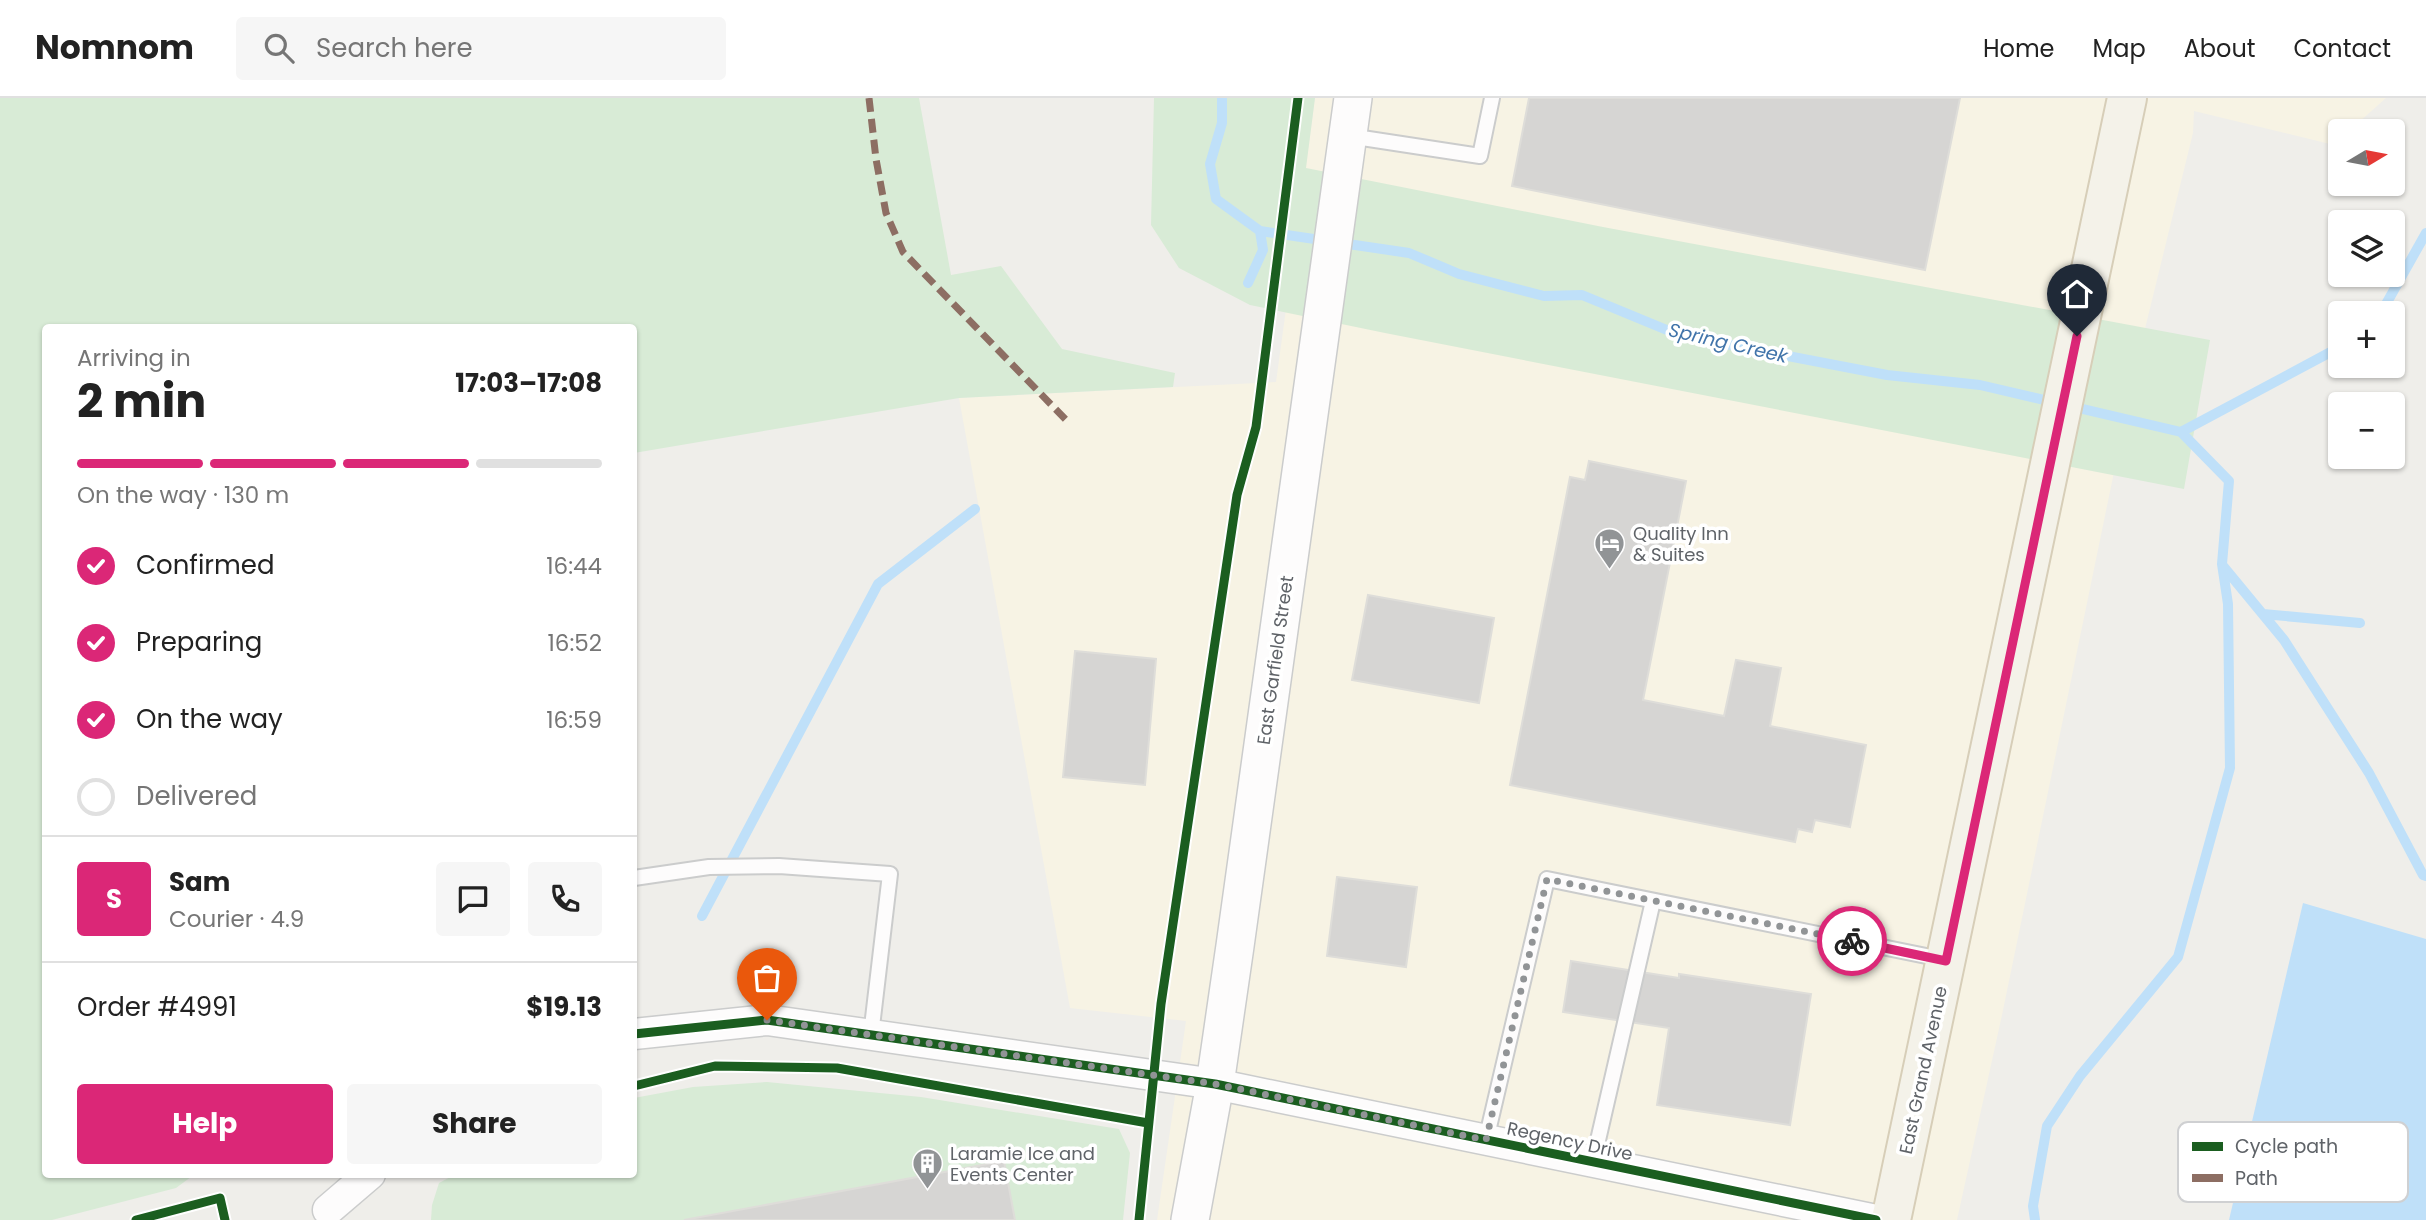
<!DOCTYPE html>
<meta charset="utf-8">
<style>
body{margin:0;font-family:Poppins,sans-serif;background:#f6f6f6;color:#222;height:100vh;display:flex;flex-direction:column;font-size:26px;white-space:nowrap}
*{box-sizing:border-box;margin:0}
p{font-size:23px;color:#767676}
.icon{flex:none;width:38px;height:38px;fill:none;stroke:currentColor;stroke-width:2;stroke-linecap:round;stroke-linejoin:round}
.map{position:relative;flex:1;overflow:hidden}
.drawer{position:absolute;left:42px;top:226px;width:595px;height:854px;display:flex;flex-direction:column;background:#fff;border-radius:7px;box-shadow:0 2px 5px #0004}
.drawer>*{flex:none}
.needle{width:46px;rotate:80deg}
.controls{position:absolute;left:2328px;top:21px;display:grid;gap:14px}
.controls a{display:grid;place-items:center;width:77px;height:77px;border-radius:7px;background:#fff;box-shadow:0 2px 5px #0004;font-size:35px}
.pin{position:absolute;display:grid;place-items:center;width:60px;height:60px;color:#fff;margin:-72px -30px;border-radius:50% 50% 50% 0;rotate:-45deg;box-shadow:0 0 7px #0007}
.pin .icon{rotate:45deg}
.courier{position:absolute;display:grid;place-items:center;width:70px;height:70px;margin:-35px;border:5px solid #db2777;border-radius:50%;background:#fff;color:#222;box-shadow:0 2px 9px #0007}
.head em{font-style:normal;font-weight:700}
.head div{display:flex;flex-direction:column-reverse}
.head{display:flex;align-items:center;justify-content:space-between;height:119px;padding:0 35px}
h1{font-size:46px;font-weight:700;line-height:52px}
.bar{display:grid;grid-template-columns:repeat(4,1fr);gap:10px 7px;align-content:center;height:84px;padding:0 35px}
.bar i{height:9px;border-radius:5px;background:#e0e0e0}
.bar .on{background:#db2777}
.bar p{grid-column:span 4}
.line{display:flex;align-items:center;gap:18px;padding:0 35px;border-top:2px solid #e0e0e0}
.line div{flex:1}
.round{display:grid;place-items:center;flex:none;width:74px;height:74px;border-radius:7px;background:#f6f6f6}
ol{padding:0 35px;list-style:none}
li{display:flex;align-items:center;gap:21px;height:77px}
li p{margin-inline-start:auto}
li .icon{padding:7px;border-radius:50%;background:#db2777;color:#fff;stroke-width:4}
li:last-child{color:#767676}
li i{width:38px;height:38px;border:4px solid #e0e0e0;border-radius:50%}
.button{display:flex;gap:14px;margin-top:auto;padding:14px 35px}
.button a{flex:1;height:80px;border-radius:7px;background:#db2777;color:#fff;font-size:28px;font-weight:700;line-height:80px;text-align:center}
.button a+a{background:#f6f6f6;color:#222}
header{display:flex;align-items:center;gap:42px;box-sizing:border-box;height:98px;padding:0 35px;background:#fff;border-bottom:2px solid #e0e0e0}
header strong{font-size:33px}
nav{display:flex;gap:38px;margin-inline-start:auto;font-size:24px}
.search{width:490px;height:63px;background:#f6f6f6;display:flex;align-items:center;gap:18px;box-sizing:border-box;padding:0 24px;border-radius:7px;color:#767676;font-size:26px}
.map>svg:first-child{display:block}
</style>
<header>
<strong>Nomnom</strong>
<div class="search"><svg class="icon" aria-label="search" viewBox="0 0 24 24"><circle cx="10" cy="10" r="6"/><path d="M15 15l6 6"/></svg>Search here</div>
<nav><a>Home</a><a>Map</a><a>About</a><a>Contact</a></nav>
</header>
<div class="map">
<svg width="2426" height="1122" viewBox="0 0 2426 1122">
<rect width="100%" height="100%" fill="#efeeea"/>
<path fill="#f7f3e4" d="M1315,0H2386L2349,33H2340V42L2334,47L2194,13L2193,35L2114,357L2113,379L2002,917L1957,1122H1157L1186,923L1070,910L959,300L1276,284Z"/>
<path fill="#d8ebd6" d="M0,0H919L951,177L1001,168L1062,251L1175,275L1173,289L959,300L634,355V229H46V1076H195L176,1090L52,1122H0Z
M1154,0H1315L1306,70L1603,129L2210,242L2184,391L1385,235L1250,207L1179,170L1151,127Z
M767,984L921,999L1119,1031L1130,1055L1123,1122H1015L1004,1063L684,1122H431L432,1107L439,1085L456,1076H634V1000L693,989Z"/>
<path fill="#bfe0f9" d="M2303,805L2426,841V1122H2229Z"/>
<g fill="none" stroke-linecap="round" stroke-linejoin="round">
<path stroke="#bfe0f9" stroke-width="10" d="M1222,0V25L1210,66L1216,101L1260,133L1409,155L1459,176L1544,198L1582,197L1679,237L1887,277L1980,287L2181,334L2340,249
M1248,185L1263,152L1260,133
M2381,215L2426,135
M2223,468L2284,542L2369,675L2423,777L2426,778
M2263,516L2360,525
M702,818L878,486L975,411
M2035,1122L2033,1108L2047,1028L2080,978L2178,859L2230,670L2228,506L2222,466L2229,383L2181,334"/>
</g>
<path fill="#d6d5d3" stroke="#deddd9" stroke-width="2" d="M1529,0H1960L1925,172L1512,88Z
M1589,363L1686,383L1643,602L1724,618L1736,562L1781,570L1770,628L1866,647L1850,729L1815,722L1812,734L1798,731L1795,744L1510,687L1570,379L1585,382Z
M1368,497L1494,520L1479,605L1352,582Z
M1075,553L1156,561L1145,687L1063,679Z
M1337,779L1417,789L1406,869L1327,858Z
M1571,863L1679,880V876L1811,896L1790,1027L1657,1007L1669,930L1563,914Z
M1004,1063L1015,1122H684Z"/>
<g fill="none" stroke-linecap="round" stroke-linejoin="round">
<defs>
<path id="service" d="M1349,38L1480,58L1492,0
M634,780L709,769L779,768L890,776L871,937
M1486,1042L1547,781L1946,862
M1593,1064L1653,803"/>
<path id="minor" d="M634,936L767,922L1215,986L1876,1122
M328,1112L370,1076"/>
<path id="tertiary" d="M1190,1122L1215,986L1235,848L1353,0"/>
<path id="primary" d="M1891,1122L2127,0"/>
</defs>
<use href="#service" stroke="#cbcccc" stroke-width="18"/>
<use href="#minor" stroke="#cbcccc" stroke-width="33"/>
<use href="#tertiary" stroke="#cbcccc" stroke-width="40"/>
<use href="#primary" stroke="#d7ceb8" stroke-width="42"/>
<use href="#service" stroke="#fdfcfc" stroke-width="14"/>
<use href="#minor" stroke="#fdfcfc" stroke-width="30"/>
<use href="#tertiary" stroke="#fdfcfc" stroke-width="37"/>
<use href="#primary" stroke="#f4f2e9" stroke-width="38"/>
<path stroke="#8d6e63" stroke-width="7" stroke-dasharray="14 7" stroke-linecap="butt" d="M869,0L876,61L886,115L903,154L1070,326"/>
<defs>
<path id="cycleway" d="M634,936L767,922L1215,986L1876,1122
M634,988L715,968L837,970L1148,1025
M136,1122L220,1100L225,1122
M1139,1122L1161,906L1237,397L1256,329L1298,0"/>
</defs>
<use href="#cycleway" stroke="#fff" stroke-width="13"/>
<use href="#cycleway" stroke="#1b5e20" stroke-width="9"/>
</g>
<g fill="none" stroke-linecap="round" stroke-linejoin="round">
<path stroke="#919496" stroke-width="7" stroke-dasharray="0 12.6" d="M767,922L1215,986L1486,1042L1547,781L1852,843"/>
<path stroke="#db2777" stroke-width="9" d="M1852,843L1946,863L2077,238"/>
</g>
<defs>
<symbol id="hotel-pin" viewBox="-11 -11 22 30"><path d="M0 17L-7.5 6A9.5 9.5 0 1 1 7.5 6Z" fill="#919496" stroke="#fff"/><path d="M-6-4.5h1.5V1H6V5H4.5V3h-9V5H-6ZM-4 0a1.8 1.8 0 1 1 3.6 0ZM.5 0V-2.5h3Q6-2.5 6 0Z" fill="#fff"/></symbol>
<symbol id="building-pin" viewBox="-11 -11 22 30"><path d="M0 17L-7.5 6A9.5 9.5 0 1 1 7.5 6Z" fill="#919496" stroke="#fff"/><path d="M-4-6H4V6H1V3H-1V6H-4ZM-2.5-4.3h1.7v1.8h-1.7ZM.8-4.3h1.7v1.8H.8ZM-2.5-1h1.7V.8h-1.7ZM.8-1h1.7V.8H.8Z" fill="#fff"/></symbol>
</defs>
<g fill-rule="evenodd">
<use href="#hotel-pin" x="1592" y="428" width="35" height="47"/>
<use href="#building-pin" x="910" y="1048" width="35" height="47"/>
</g>
<g text-anchor="middle" dominant-baseline="central" stroke-width="7" stroke-linejoin="round" paint-order="stroke">
<g font-size="18" fill="#5f6368" stroke="#fff" text-anchor="start">
<text x="1633" y="435">Quality Inn<tspan x="1633" dy="21">&amp; Suites</tspan></text>
<text x="950" y="1055">Laramie Ice and<tspan x="950" dy="21">Events Center</tspan></text>
</g>
<g font-size="18" fill="#5f6368" stroke="#fff">
<text transform="translate(1275 562) rotate(-82)">East Garfield Street</text>
<text transform="translate(1923 972) rotate(-78)">East Grand Avenue</text>
<text transform="translate(1570 1043) rotate(12)">Regency Drive</text>
</g>
<g font-size="19" font-style="italic" fill="#4174aa" stroke="#fff">
<text transform="translate(1728 245) rotate(13)">Spring Creek</text>
</g>
</g>
<rect x="2178" y="1024" width="230" height="80" rx="10" fill="#fff" stroke="#cfd0d2" stroke-width="2"/>
<rect x="2192" y="1044" width="31" height="9" fill="#1b5e20"/>
<rect x="2192" y="1076" width="31" height="8" fill="#8d6e63"/>
<g font-size="19" fill="#5f6368">
<text x="2235" y="1055">Cycle path</text>
<text x="2235" y="1087">Path</text>
</g>
</svg>
<div class="controls">
<a><svg class="needle" viewBox="-14 -14 28 28"><path d="M0-13l5 13h-10z" fill="#e53935"/><path d="M0 13l5-13h-10z" fill="#767676"/></svg></a>
<a><svg class="icon" aria-label="layers" viewBox="0 0 24 24"><path d="M12 4l9 5-9 5-9-5zM3 14l9 5 9-5"/></svg></a>
<a>+</a>
<a>−</a>
</div>
<div class="pin" style="left:767px;top:922px;background:#ea580c"><svg class="icon" aria-label="bag" viewBox="0 0 24 24"><path d="M5 8h14l-1 12H6zM9 8a3 3 0 0 1 6 0"/></svg></div>
<div class="pin" style="left:2077px;top:238px;background:#1f2937"><svg class="icon" aria-label="home" viewBox="0 0 24 24"><path d="M3 11l9-7 9 7M6 9v11h12V9"/></svg></div>
<div class="courier" style="left:1852px;top:843px"><svg class="icon" aria-label="bike" viewBox="0 0 24 24"><circle cx="6" cy="16" r="4"/><circle cx="18" cy="16" r="4"/><path d="M6 16l4-8h5l3 8M10 8l3 8H6M13 5h3"/></svg></div>
<section class="drawer">
<div class="head"><div><h1>2 min</h1><p>Arriving in</p></div><em>17:03–17:08</em></div>
<div class="bar"><i class="on"></i><i class="on"></i><i class="on"></i><i></i><p>On the way · 130 m</p></div>
<ol>
<li><svg class="icon" aria-label="check" viewBox="0 0 24 24"><path d="M5 12l5 5 9-10"/></svg>Confirmed<p>16:44</p></li>
<li><svg class="icon" aria-label="check" viewBox="0 0 24 24"><path d="M5 12l5 5 9-10"/></svg>Preparing<p>16:52</p></li>
<li><svg class="icon" aria-label="check" viewBox="0 0 24 24"><path d="M5 12l5 5 9-10"/></svg>On the way<p>16:59</p></li>
<li><i></i>Delivered</li>
</ol>
<div class="line" style="height:126px"><b class="round" style="background:#db2777;color:#fff">S</b><div><b>Sam</b><p>Courier · 4.9</p></div><a class="round"><svg class="icon" aria-label="chat" viewBox="0 0 24 24"><path d="M4 5h16v11H9l-5 4z"/></svg></a><a class="round"><svg class="icon" aria-label="phone" viewBox="0 0 24 24"><path d="M5 4h4l2 5-3 2q2 4 5 5l2-3 5 2v4C11 20 4 13 5 4z"/></svg></a></div>
<div class="line" style="height:91px"><div>Order #4991</div><b>$19.13</b></div>
<div class="button"><a>Help</a><a>Share</a></div>
</section>
</div>
